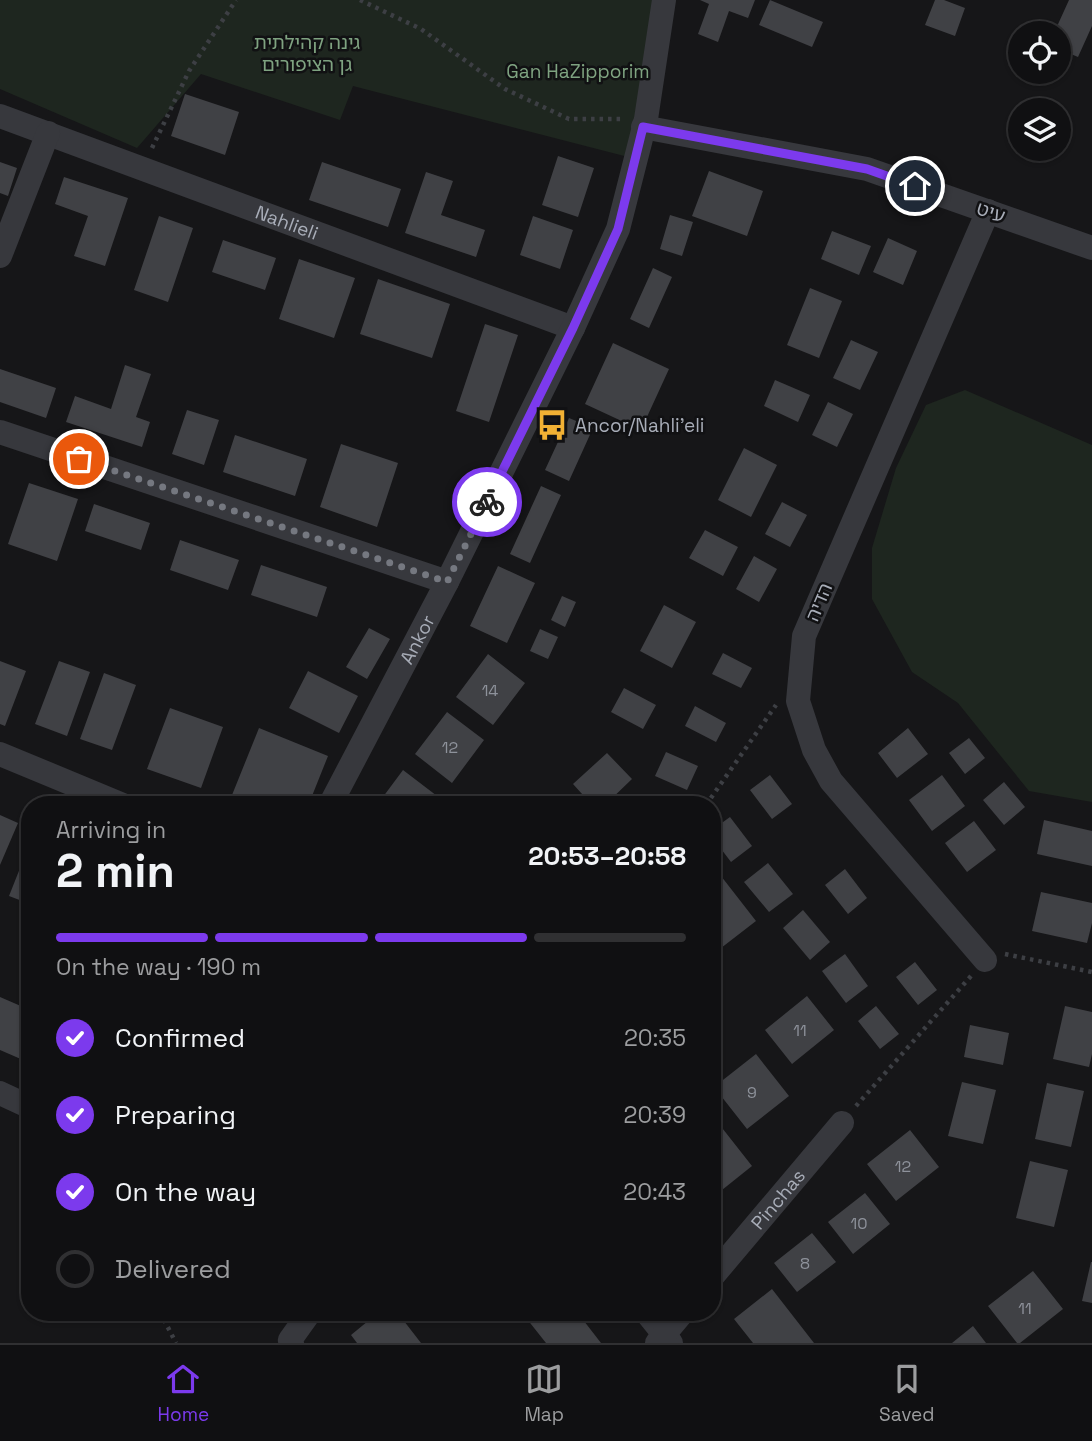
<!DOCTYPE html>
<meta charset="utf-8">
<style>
body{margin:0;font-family:"Space Grotesk","Noto Sans Hebrew",sans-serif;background:#1e1e20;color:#f1f3f6;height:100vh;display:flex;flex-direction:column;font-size:26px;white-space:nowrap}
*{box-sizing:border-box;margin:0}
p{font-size:23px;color:#9c9d9f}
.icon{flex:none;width:38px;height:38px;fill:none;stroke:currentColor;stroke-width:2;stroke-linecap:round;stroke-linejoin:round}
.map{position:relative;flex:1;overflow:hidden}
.sheet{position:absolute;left:21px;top:796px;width:700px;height:525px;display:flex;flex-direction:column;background:#101012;border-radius:28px;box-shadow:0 2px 5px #0004,0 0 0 2px #303032}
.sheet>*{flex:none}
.fabs{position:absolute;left:1008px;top:21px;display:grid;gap:14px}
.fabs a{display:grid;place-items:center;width:63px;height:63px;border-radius:50%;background:#101012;box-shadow:0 2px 5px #0004,0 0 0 2px #303032;font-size:35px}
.pin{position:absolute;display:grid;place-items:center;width:60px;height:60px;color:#fff;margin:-30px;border:4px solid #fff;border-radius:50%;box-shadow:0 2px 7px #0007}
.courier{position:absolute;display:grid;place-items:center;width:70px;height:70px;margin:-35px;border:5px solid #7c3aed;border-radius:50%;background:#fff;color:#222;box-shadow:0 2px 9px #0007}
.head em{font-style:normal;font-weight:600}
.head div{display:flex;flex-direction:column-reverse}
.head{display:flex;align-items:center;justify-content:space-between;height:119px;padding:0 35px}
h1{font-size:46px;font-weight:600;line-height:52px}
.bar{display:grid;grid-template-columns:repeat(4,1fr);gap:10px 7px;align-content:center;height:84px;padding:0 35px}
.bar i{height:9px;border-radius:5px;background:#303032}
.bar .active{background:#7c3aed}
.bar p{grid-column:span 4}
ol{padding:0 35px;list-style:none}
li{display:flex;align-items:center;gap:21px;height:77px}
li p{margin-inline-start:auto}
li .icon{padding:7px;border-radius:50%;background:#7c3aed;color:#fff;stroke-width:4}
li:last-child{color:#9c9d9f}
li i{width:38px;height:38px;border:4px solid #303032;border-radius:50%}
.dock{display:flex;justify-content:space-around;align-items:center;height:98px;border-top:2px solid #303032;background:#101012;font-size:19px;color:#9c9d9f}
.dock a{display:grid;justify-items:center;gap:4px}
.dock .active{color:#7c3aed}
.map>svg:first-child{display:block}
</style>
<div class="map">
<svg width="1092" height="1343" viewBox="0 0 1092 1343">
<rect width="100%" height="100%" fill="#161618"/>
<path fill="#1e261f" d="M0,0H663L636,159L353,86L340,120L201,74L137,148L0,89Z
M965,390L1092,445V802L1029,791L958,703L912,672L872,599V548L896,468L926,405Z"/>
<path fill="#404145" d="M700,0H755L748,18L729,11L718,42L698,34L709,4Z
M770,0L823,22L812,47L759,25Z
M935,0H944L965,8L955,36L925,25Z
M1069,0H1092V26L1078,57L1059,49V33H1054Z
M185,94L239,112L225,155L171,136Z
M558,156L594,168L578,217L542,205Z
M0,162L17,168L8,196L0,193Z
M322,162L401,189L388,227L309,200Z
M709,171L763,191L747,236L692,216Z
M426,172L453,181L441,215L485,230L476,257L405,233Z
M64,177L128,198L105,266L74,256L88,216L55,204Z
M670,215L693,222L682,256L660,249Z
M159,216L193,228L168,302L134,290Z
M533,216L573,230L560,269L520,255Z
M832,231L871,246L859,275L821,259Z
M888,238L917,251L903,285L873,272Z
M223,240L276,258L265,290L212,272Z
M299,259L355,278L334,338L279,319Z
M653,268L672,277L649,328L630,319Z
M378,279L450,304L432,358L360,334Z
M810,288L842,301L819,358L787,345Z
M485,324L518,335L489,422L456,411Z
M851,340L878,352L860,390L833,378Z
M613,343L669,369L641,430L585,404Z
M125,365L151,374L136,417L150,422L142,447L66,422L75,396L111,409Z
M0,369L56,388L46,418L0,402Z
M775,380L810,395L798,422L764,406Z
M828,402L853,414L837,447L812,435Z
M187,410L219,420L204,465L172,454Z
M569,418L593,428L569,481L545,470Z
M235,435L307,459L295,496L223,472Z
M341,444L398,463L377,527L320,507Z
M744,448L777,465L751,517L718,500Z
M29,483L78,499L57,561L8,544Z
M541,486L561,495L530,563L510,554Z
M782,502L807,515L790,547L765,534Z
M94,504L150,523L141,550L85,531Z
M705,530L738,547L723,576L689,558Z
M180,540L239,560L228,590L170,570Z
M754,556L777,569L759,602L736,589Z
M261,565L327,587L317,617L251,595Z
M498,566L535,583L507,643L470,626Z
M562,596L576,602L565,627L551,620Z
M664,605L696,622L672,668L640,651Z
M369,628L390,639L367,679L346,667Z
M540,629L558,637L548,659L530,651Z
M723,653L752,668L741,688L712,674Z
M488,654L525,683L493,725L456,697Z
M0,661L26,671L5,726L0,724Z
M59,661L90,672L67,736L35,724Z
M308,671L358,696L339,733L289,708Z
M104,673L136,685L112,750L80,739Z
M624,688L656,705L643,729L611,712Z
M695,706L726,723L716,742L685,726Z
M170,708L223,727L201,788L147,769Z
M447,712L484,740L452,783L415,754Z
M259,728L328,756L310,801L297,796L294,805H228Z
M908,728L928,754L897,778L878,753Z
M969,738L985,758L965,774L949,753Z
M666,752L698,766L687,790L655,776Z
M607,753L632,779L605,805H592L573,784Z
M403,770L441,799L436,805H377Z
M770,775L792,804L772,819L750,790Z
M942,775L965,806L932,831L909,800Z
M1004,782L1025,807L1004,825L983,800Z
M0,815L18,823L0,865Z
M730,817L752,846L731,862L712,837V830Z
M1044,820L1092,831V866L1037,854Z
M974,821L996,850L967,872L945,843Z
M30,843V904L9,896Z
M768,863L793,894L769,912L744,882Z
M845,869L867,898L848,914L825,885Z
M721,876L756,921L712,955V883Z
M1041,892L1092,903V923L1087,943L1032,931Z
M803,910L830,942L810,960L783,928Z
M845,954L868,986L846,1003L822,971Z
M915,962L937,990L918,1005L896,977Z
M807,996L834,1030L792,1064L765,1030Z
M0,997L30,1010V1063L0,1050Z
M876,1006L899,1034L880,1049L858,1021Z
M1065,1006L1092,1012V1054L1089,1067L1053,1059Z
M970,1025L1009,1033L1003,1065L964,1057Z
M756,1054L789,1096L747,1129L714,1087Z
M962,1082L996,1090L983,1144L948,1136Z
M1047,1083L1084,1091L1071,1147L1035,1139Z
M719,1124L752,1166L712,1198V1129Z
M910,1130L939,1167L896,1201L867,1164Z
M1030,1161L1068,1170L1054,1227L1016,1218Z
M865,1193L890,1224L853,1254L828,1222Z
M812,1233L836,1262L797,1292L774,1263Z
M1091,1262H1092V1303L1082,1301Z
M1033,1271L1063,1309L1020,1343H1017L988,1306Z
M772,1289L814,1343H753L734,1319Z
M379,1312H397L421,1343H357L351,1335Z
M525,1312H577L601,1343H546L523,1314Z
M973,1326L986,1343H952Z"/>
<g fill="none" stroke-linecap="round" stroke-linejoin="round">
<path stroke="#3d3f44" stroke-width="4.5" stroke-dasharray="3.5 5" stroke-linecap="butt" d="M360,0L421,29L505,89L569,119H621
M152,148L189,71L236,0
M706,805L776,705
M1005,954L1092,972
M856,1106L971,976
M160,1312L176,1343"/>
<g stroke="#37383d" stroke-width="24">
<path id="s1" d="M0,116L573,328"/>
<path d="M643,127L867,169L1092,248"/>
<path d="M0,256L48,133"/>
<path d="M0,432L447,582"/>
<path d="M0,754L123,805"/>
<path id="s2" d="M330,805L447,582L573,328L618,229L646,119L664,0"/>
<path d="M985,960L831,781L814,750L798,701L804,636L988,211"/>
<path d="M0,1093L30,1107"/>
<path id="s3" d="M712,1277L842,1123"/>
<path d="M646,1312L671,1343"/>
<path d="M292,1343L290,1340L310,1312"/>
<path d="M657,1343L683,1312"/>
</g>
</g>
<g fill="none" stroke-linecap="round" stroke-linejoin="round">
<path stroke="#757880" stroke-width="7" stroke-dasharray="0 12.6" d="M79,459L447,582L487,502"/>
<path stroke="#7c3aed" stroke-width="9" d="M487,502L573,328L618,229L643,127L867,169L915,186"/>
</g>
<defs>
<symbol id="bus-bare" viewBox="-9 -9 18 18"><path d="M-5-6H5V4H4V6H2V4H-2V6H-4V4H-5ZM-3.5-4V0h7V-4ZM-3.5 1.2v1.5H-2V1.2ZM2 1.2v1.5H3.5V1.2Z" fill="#f2b134" stroke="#111113" stroke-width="2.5" paint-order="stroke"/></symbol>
</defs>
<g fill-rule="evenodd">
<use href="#bus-bare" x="530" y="403" width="44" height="44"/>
</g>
<g text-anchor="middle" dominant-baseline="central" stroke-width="5" stroke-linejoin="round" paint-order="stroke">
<g font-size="16" fill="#8e929b">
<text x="490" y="690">14</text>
<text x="450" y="747">12</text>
<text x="800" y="1030">11</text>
<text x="752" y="1092">9</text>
<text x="903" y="1166">12</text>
<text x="859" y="1223">10</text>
<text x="805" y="1263">8</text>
<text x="1025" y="1308">11</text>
</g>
<g font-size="19" fill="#7fa381" stroke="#111113">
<text x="307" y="42">גינה קהילתית<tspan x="307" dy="22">גן הציפורים</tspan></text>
<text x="578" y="71">Gan HaZipporim</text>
</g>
<g font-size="19" fill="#a8adb8" stroke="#111113">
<text transform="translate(991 212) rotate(19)">עיט</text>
<text stroke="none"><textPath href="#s1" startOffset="306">Nahlieli</textPath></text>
<text transform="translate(819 602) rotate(-67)">הדיה</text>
<text stroke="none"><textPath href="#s2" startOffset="187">Ankor</textPath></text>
<text stroke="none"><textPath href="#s3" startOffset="102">Pinchas</textPath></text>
</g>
<g font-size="19" fill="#a8adb8" stroke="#111113" text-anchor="start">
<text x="575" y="425">Ancor/Nahli'eli</text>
</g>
</g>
</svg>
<div class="fabs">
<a><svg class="icon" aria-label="locate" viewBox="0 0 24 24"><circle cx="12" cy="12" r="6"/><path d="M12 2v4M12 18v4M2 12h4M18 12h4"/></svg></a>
<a><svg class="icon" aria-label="layers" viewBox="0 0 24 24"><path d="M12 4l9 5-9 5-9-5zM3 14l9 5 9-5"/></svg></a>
</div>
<div class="pin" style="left:79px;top:459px;background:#ea580c"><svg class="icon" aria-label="bag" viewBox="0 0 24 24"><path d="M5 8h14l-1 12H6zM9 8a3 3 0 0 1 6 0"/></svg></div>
<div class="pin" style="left:915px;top:186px;background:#1f2937"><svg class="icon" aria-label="home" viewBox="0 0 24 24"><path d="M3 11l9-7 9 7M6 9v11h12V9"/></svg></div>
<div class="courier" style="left:487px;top:502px"><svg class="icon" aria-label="bike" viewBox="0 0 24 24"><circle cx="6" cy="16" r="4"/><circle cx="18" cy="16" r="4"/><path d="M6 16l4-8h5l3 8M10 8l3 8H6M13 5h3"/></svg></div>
<section class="sheet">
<div class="head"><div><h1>2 min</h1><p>Arriving in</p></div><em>20:53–20:58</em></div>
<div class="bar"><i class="active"></i><i class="active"></i><i class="active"></i><i></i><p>On the way · 190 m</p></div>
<ol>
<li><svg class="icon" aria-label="check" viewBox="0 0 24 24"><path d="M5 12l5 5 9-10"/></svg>Confirmed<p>20:35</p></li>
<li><svg class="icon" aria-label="check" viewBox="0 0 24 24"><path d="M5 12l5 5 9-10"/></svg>Preparing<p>20:39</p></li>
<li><svg class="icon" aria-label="check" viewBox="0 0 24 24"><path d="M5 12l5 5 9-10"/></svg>On the way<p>20:43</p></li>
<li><i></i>Delivered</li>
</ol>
</section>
</div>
<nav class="dock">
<a class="active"><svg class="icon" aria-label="home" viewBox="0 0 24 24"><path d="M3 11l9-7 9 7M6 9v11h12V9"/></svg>Home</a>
<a><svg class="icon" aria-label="map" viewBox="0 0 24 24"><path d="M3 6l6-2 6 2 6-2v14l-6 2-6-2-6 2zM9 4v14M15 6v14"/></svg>Map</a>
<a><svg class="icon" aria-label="saved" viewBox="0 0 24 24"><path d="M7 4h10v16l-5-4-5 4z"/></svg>Saved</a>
</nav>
